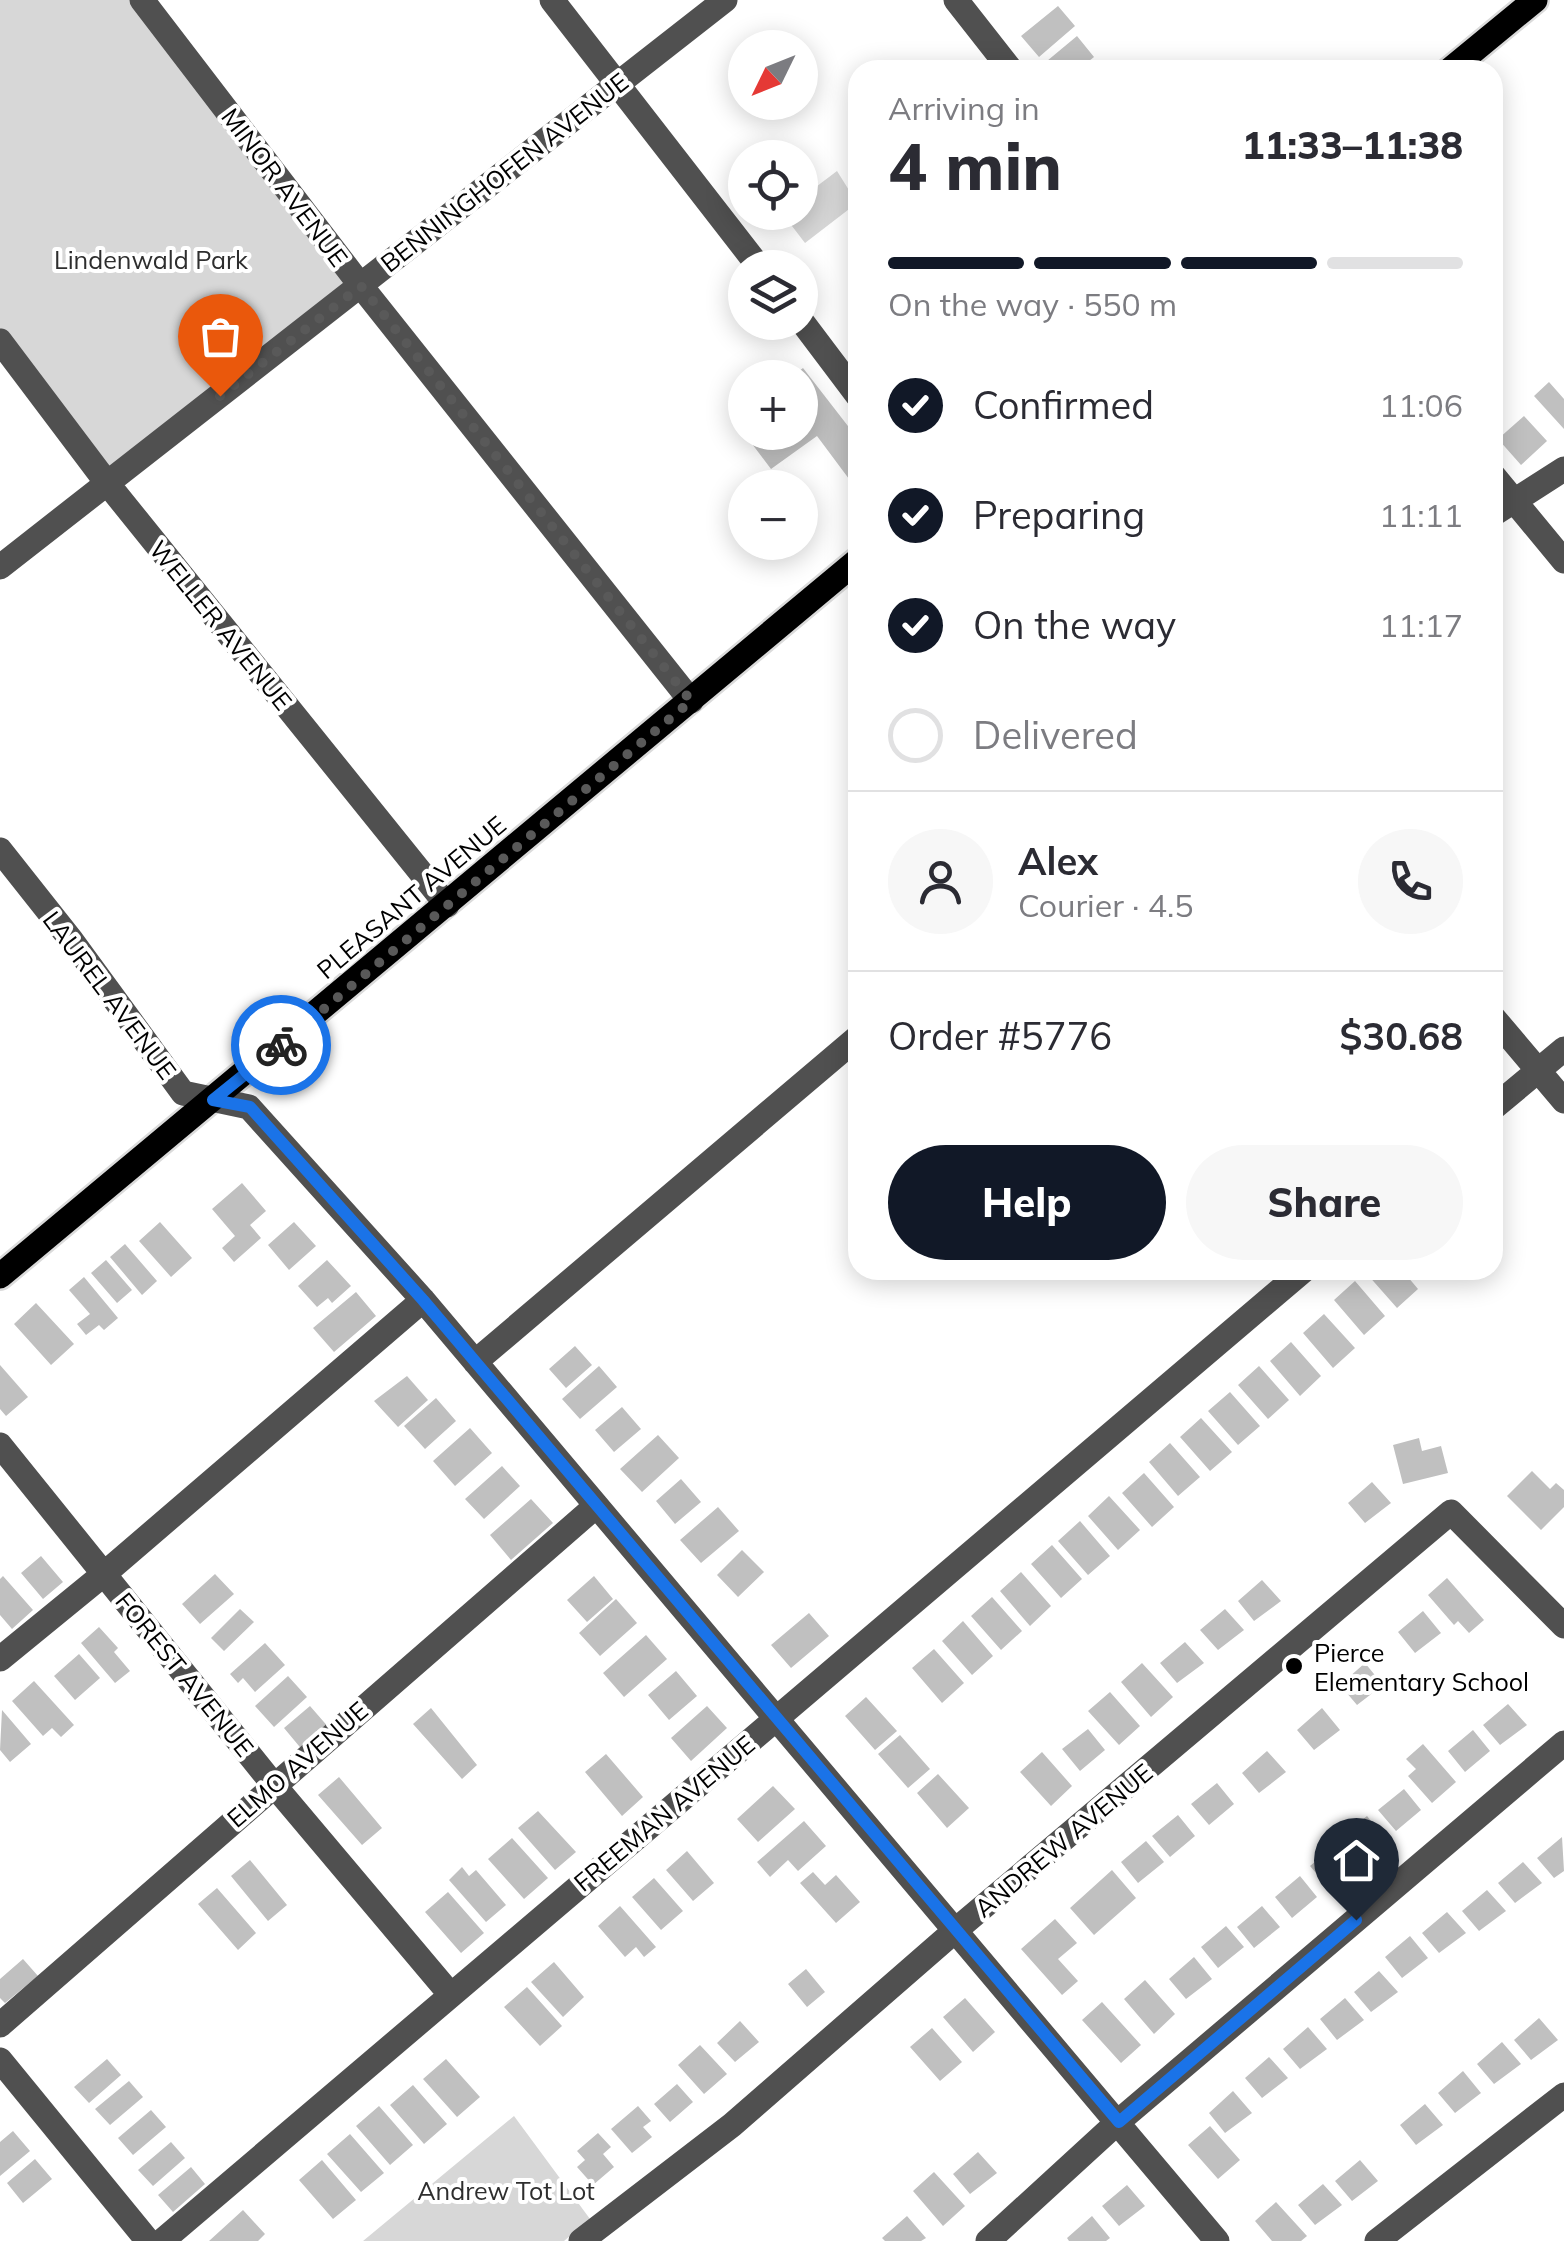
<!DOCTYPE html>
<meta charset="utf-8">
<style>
body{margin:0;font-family:Mulish,sans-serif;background:#f7f7f7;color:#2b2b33;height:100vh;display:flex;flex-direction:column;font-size:38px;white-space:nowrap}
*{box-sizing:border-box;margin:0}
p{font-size:32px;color:#7c7c81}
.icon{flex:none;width:55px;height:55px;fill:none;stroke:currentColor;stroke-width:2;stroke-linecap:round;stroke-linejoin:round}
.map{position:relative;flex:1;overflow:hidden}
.panel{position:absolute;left:848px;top:60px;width:655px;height:1220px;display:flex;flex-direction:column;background:#fff;border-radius:30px;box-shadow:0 5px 25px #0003}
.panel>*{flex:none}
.needle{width:65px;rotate:227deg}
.fabs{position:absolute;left:728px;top:30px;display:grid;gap:20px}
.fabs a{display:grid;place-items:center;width:90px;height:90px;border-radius:50%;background:#fff;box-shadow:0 5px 25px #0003;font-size:50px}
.pin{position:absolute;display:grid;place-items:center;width:85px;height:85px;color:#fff;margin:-102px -42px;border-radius:50% 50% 50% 0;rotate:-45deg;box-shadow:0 0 10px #0007}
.pin .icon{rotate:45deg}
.courier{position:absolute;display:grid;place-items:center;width:100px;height:100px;margin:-50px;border:8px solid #1a73e8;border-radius:50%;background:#fff;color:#222;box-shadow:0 2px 12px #0007}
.headline em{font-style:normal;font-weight:800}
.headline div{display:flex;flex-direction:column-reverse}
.headline{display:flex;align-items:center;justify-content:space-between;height:170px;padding:0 40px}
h1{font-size:65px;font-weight:800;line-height:75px}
.bar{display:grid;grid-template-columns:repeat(4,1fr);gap:15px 10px;align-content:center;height:120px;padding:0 40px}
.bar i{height:12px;border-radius:8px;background:#e1e1e2}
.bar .selected{background:#111827}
.bar p{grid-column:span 4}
.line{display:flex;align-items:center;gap:25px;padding:0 40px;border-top:2px solid #e1e1e2}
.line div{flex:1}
.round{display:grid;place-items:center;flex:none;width:105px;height:105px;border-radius:52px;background:#f7f7f7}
ol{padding:0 40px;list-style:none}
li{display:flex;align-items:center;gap:30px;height:110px}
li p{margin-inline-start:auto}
li .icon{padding:10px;border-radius:50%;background:#111827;color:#fff;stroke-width:4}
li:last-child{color:#7c7c81}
li i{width:55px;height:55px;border:5px solid #e1e1e2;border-radius:50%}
.primary-button{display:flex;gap:20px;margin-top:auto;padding:20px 40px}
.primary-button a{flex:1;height:115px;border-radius:60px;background:#111827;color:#fff;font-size:40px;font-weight:800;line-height:115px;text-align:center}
.primary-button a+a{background:#f7f7f7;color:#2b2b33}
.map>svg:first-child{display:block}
</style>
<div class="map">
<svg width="1564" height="2241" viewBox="0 0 1564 2241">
<rect width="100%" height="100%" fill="#fff"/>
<path fill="#d7d7d7" d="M0,0H142L361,286L107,483L0,341Z
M837,171L857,203L805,243L782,213L800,212V199Z
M514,2116L590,2219L564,2241H363Z"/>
<path fill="#c0c0c0" d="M1058,6L1075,26L1039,57L1021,36Z
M1077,36L1094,57L1078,70H1044L1041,66Z
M803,368L858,439L855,487L817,436L771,469L734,420L745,411V432H800V378H790Z
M1549,382L1564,399V429L1534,396Z
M1524,416L1547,441L1521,465L1498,439Z
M242,1183L266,1211L250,1225L261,1238L234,1262L222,1248L235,1236L212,1209Z
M160,1222L192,1258L171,1277L139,1241Z
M294,1222L316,1246L289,1270L268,1245Z
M125,1244L157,1281L142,1295L110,1257Z
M106,1260L132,1290L117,1303L91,1273Z
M327,1260L351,1286L332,1303L328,1298L317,1307L298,1286Z
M1371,1270H1402L1418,1289L1397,1308L1367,1274Z
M84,1277L118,1318L104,1330L99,1325L86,1335L77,1324L90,1314L69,1290Z
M1355,1281L1385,1316L1364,1335L1334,1300Z
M356,1292L376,1316L334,1352L313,1328Z
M36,1303L74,1344L51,1365L14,1324Z
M1324,1314L1355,1348L1333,1368L1303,1333Z
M1291,1342L1321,1376L1300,1396L1270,1361Z
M575,1346L592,1365L566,1388L549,1369Z
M0,1365L28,1397L6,1416L0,1409Z
M599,1366L617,1387L580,1419L562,1399Z
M1259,1366L1289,1400L1268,1419L1238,1385Z
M407,1376L428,1400L398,1427L374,1401Z
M1230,1392L1260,1426L1238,1445L1208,1411Z
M436,1398L456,1421L425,1449L404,1426Z
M622,1407L641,1429L614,1452L595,1430Z
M1201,1418L1232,1452L1210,1471L1180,1437Z
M470,1428L492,1453L455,1486L433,1461Z
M658,1435L679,1458L642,1492L620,1469Z
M1419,1438L1422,1451L1441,1446L1448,1473L1403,1484L1393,1445Z
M1170,1443L1200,1477L1178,1496L1149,1462Z
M502,1466L520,1486L484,1519L465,1499Z
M1532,1471L1550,1489L1556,1483L1564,1490V1507L1541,1530L1507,1496Z
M1144,1473L1174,1507L1152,1527L1122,1493Z
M681,1479L701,1502L675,1524L656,1501Z
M1372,1482L1391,1503L1365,1523L1348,1503Z
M1109,1496L1140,1530L1118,1550L1088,1516Z
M531,1499L553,1523L511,1560L490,1535Z
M718,1507L739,1531L701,1563L680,1540Z
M1080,1521L1110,1556L1088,1575L1058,1541Z
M1052,1545L1082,1579L1061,1598L1031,1564Z
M742,1550L764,1572L738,1597L717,1575Z
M41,1556L63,1582L43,1599L21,1573Z
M1021,1572L1051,1606L1030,1626L1000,1591Z
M215,1574L234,1594L200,1624L182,1604Z
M3,1576L33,1610L12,1629L0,1615V1579Z
M594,1576L613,1599L587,1622L567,1600Z
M1447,1578L1484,1620L1469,1633L1458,1621L1454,1625L1428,1595Z
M1262,1580L1281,1601L1254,1621L1238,1601Z
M992,1597L1022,1631L1001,1650L971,1616Z
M616,1599L637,1623L600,1656L579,1633Z
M240,1609L254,1622L224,1651L211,1638Z
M1225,1609L1244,1630L1218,1650L1200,1630Z
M1423,1611L1441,1633L1415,1653L1398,1632Z
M809,1613L829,1636L791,1668L771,1645Z
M963,1621L993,1656L972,1675L942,1641Z
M99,1627L118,1648L114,1652L130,1671L115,1683L81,1643Z
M646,1635L667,1659L624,1697L603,1673Z
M1185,1642L1204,1663L1177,1683L1160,1663Z
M265,1643L285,1665L255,1692L243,1678L238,1683L230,1674Z
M934,1649L964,1683L942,1703L912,1668Z
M79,1654L100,1678L75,1700L54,1676Z
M1142,1663L1173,1697L1151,1717L1121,1682Z
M1365,1663L1383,1685L1357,1705L1340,1685Z
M676,1671L697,1696L669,1720L648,1695Z
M288,1676L307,1697L274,1727L255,1706Z
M34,1681L74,1725L61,1737L52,1728L43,1736L12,1701Z
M1110,1692L1140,1726L1119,1745L1088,1711Z
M866,1697L897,1731L875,1750L845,1716Z
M1508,1704L1527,1725L1500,1745L1483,1725Z
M310,1706L330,1729L304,1752L284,1728Z
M707,1706L727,1728L691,1761L671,1738Z
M431,1708L477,1765L462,1779L413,1724Z
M1322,1708L1340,1730L1314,1750L1297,1730Z
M2,1710L31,1744L10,1762L0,1750Z
M1088,1729L1105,1750L1080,1771L1062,1749Z
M1473,1730L1490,1751L1465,1772L1448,1751Z
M900,1735L930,1769L908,1788L878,1754Z
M1423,1744L1456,1782L1432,1803L1408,1776L1416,1769L1406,1759Z
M1267,1751L1286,1772L1259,1793L1242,1773Z
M1042,1752L1072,1786L1051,1806L1020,1772Z
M606,1754L643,1797L622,1816L585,1772Z
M938,1774L969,1808L947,1828L917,1793Z
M339,1777L382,1828L362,1845L318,1795Z
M1217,1783L1234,1804L1209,1825L1191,1804Z
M773,1786L795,1809L758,1842L737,1819Z
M1404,1789L1421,1810L1396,1831L1378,1810Z
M538,1811L576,1852L555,1870L518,1828Z
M1178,1815L1195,1836L1170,1857L1152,1836Z
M1367,1816L1384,1837L1359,1858L1341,1837Z
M804,1821L826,1846L798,1871L788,1860L770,1877L757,1862Z
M1562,1837L1564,1871L1554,1878L1537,1858Z
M512,1838L548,1878L524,1899L488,1859Z
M1146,1841L1164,1862L1138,1883L1121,1862Z
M1335,1845L1353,1866L1328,1887L1310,1866Z
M687,1851L714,1883L693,1901L666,1870Z
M250,1860L287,1905L268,1921L231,1876Z
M1523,1862L1542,1883L1515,1903L1498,1883Z
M462,1867L469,1876L476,1870L506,1905L486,1922L449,1880Z
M1112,1870L1136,1898L1094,1935L1070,1908Z
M813,1872L825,1885L836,1875L860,1902L836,1923L800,1883Z
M1300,1876L1317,1897L1292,1918L1275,1897Z
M654,1878L683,1911L661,1930L632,1897Z
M217,1888L256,1933L238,1950L198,1904Z
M1487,1890L1506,1911L1479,1931L1462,1911Z
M448,1892L484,1933L461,1953L425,1912Z
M620,1906L656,1947L644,1957L636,1947L625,1957L598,1926Z
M1262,1906L1280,1927L1254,1948L1237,1927Z
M1447,1912L1466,1933L1439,1953L1422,1933Z
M1055,1919L1077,1943L1058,1959L1078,1981L1062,1995L1021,1949Z
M1226,1926L1244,1947L1218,1968L1201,1947Z
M1410,1936L1428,1958L1402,1978L1385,1957Z
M1194,1957L1212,1979L1186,1999L1169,1979Z
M23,1959L38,1976L5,2003L0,1998V1979Z
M554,1962L584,1997L563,2017L531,1982Z
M806,1969L825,1992L807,2007L788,1984Z
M1379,1971L1398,1992L1371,2012L1354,1992Z
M1145,1980L1175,2014L1154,2034L1124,1999Z
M527,1987L562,2026L540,2046L504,2007Z
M965,1998L995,2032L973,2052L943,2017Z
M1345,1998L1364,2020L1337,2040L1320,2019Z
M1102,2002L1141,2045L1121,2063L1082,2020Z
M1539,2018L1558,2040L1531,2060L1514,2040Z
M740,2021L759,2042L735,2062L717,2043Z
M1308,2027L1327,2049L1300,2069L1283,2049Z
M932,2028L962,2062L940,2081L910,2047Z
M1502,2042L1521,2064L1494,2084L1477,2064Z
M700,2045L727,2074L704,2094L678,2065Z
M1269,2057L1288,2078L1262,2098L1245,2078Z
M107,2059L121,2075L89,2103L74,2087Z
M446,2059L480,2097L457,2117L423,2079Z
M1463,2071L1481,2093L1455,2113L1438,2093Z
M129,2081L143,2097L110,2125L95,2109Z
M677,2084L693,2102L670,2122L654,2104Z
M413,2085L447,2124L424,2144L390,2105Z
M1233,2091L1252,2113L1225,2133L1209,2113Z
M1425,2104L1443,2125L1416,2145L1400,2125Z
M379,2106L413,2145L390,2165L356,2126Z
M638,2106L651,2121L643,2127L652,2137L632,2153L611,2129Z
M151,2110L166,2127L133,2155L118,2138Z
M1210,2126L1240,2160L1218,2179L1188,2145Z
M13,2131L30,2151L0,2176V2142Z
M598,2133L611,2147L603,2154L614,2167L593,2185L577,2167L585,2160L577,2151Z
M350,2134L384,2173L361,2192L327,2154Z
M171,2142L185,2158L153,2186L138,2170Z
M978,2152L997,2173L970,2194L953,2174Z
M35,2159L52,2179L23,2203L7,2183Z
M322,2160L356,2200L333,2219L299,2180Z
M1360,2160L1378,2181L1352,2201L1335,2181Z
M191,2167L205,2184L173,2212L158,2195Z
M934,2172L965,2206L943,2226L913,2191Z
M1323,2184L1342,2205L1315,2225L1298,2205Z
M1127,2185L1145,2206L1119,2226L1102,2206Z
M1276,2202L1307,2236L1301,2241H1272L1255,2221Z
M243,2210L265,2234L258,2241H209Z
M907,2216L926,2238L921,2241H885L882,2238Z
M1092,2216L1110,2238L1106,2241H1069L1067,2238Z"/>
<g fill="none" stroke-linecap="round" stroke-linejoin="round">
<defs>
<path id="major" d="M1450,70L1535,0
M0,1276L858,560"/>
</defs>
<use href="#major" stroke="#dbdbdb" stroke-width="30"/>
<path stroke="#505050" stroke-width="25" d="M142,0L361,286L691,701
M552,0L760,268
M956,0L1011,70
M800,319L858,396
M0,341L107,483L447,905
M1492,474L1564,561
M1492,515L1564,469
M0,567L725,0
M0,850L72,941L183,1093L249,1107L423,1300L1217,2241
M1492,1016L1564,1101
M1492,1109L1564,1049
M475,1362L858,1037
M0,1445L273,1784L450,1994
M0,1659L104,1574L423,1300
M0,2025L596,1506
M0,2060L148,2241
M162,2241L1304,1270
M581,2241L732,2125L957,1929L1451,1512L1564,1626
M988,2241L1119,2121L1564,1743
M1377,2241L1564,2095"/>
<use href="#major" stroke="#000" stroke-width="25"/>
</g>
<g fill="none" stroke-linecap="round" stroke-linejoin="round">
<path stroke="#595959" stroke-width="10" stroke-dasharray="0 18" d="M220,396L361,286L691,701L281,1045"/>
<path stroke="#1a73e8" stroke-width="12" d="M281,1045L213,1100L250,1107L423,1300L1119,2122L1356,1920"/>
</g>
<circle fill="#000" stroke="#fff" stroke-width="4" cx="1294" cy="1666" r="10"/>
<g text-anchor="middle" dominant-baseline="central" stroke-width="8" stroke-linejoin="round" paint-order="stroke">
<g font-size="25" fill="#000" stroke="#fff">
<text transform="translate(504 172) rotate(-38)">BENNINGHOFEN AVENUE</text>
<text transform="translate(285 187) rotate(53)">MINOR AVENUE</text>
<text transform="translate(221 625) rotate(51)">WELLER AVENUE</text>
<text transform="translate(411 897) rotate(-40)">PLEASANT AVENUE</text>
<text transform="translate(110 995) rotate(53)">LAUREL AVENUE</text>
<text transform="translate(185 1674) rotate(51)">FOREST AVENUE</text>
<text transform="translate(297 1764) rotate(-41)">ELMO AVENUE</text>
<text transform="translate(664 1813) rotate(-40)">FREEMAN AVENUE</text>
<text transform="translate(1063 1840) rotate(-40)">ANDREW AVENUE</text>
</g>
<g font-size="25" fill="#2e2e2e" stroke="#fff">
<text x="151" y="259">Lindenwald Park</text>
<text x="506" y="2190">Andrew Tot Lot</text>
</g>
<g font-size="25" fill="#000" stroke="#fff" text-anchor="start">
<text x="1314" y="1652">Pierce<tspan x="1314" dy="29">Elementary School</tspan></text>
</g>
</g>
</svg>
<div class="fabs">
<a><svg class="needle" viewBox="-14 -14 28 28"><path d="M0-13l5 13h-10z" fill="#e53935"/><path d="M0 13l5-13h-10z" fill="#7c7c81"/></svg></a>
<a><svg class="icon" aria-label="locate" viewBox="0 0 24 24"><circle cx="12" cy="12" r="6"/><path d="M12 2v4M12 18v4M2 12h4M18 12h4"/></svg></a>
<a><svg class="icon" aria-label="layers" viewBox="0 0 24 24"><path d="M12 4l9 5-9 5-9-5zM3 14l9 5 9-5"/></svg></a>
<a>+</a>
<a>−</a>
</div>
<div class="pin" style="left:220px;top:396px;background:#ea580c"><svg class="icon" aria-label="bag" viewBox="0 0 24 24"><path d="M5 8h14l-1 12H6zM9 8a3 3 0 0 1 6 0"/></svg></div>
<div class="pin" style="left:1356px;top:1920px;background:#1f2937"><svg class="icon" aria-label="home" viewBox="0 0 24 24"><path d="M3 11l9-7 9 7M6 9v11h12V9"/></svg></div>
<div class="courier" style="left:281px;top:1045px"><svg class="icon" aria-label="bike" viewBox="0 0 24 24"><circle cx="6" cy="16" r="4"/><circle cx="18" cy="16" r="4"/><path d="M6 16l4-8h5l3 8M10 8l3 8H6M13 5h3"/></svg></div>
<section class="panel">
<div class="headline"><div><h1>4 min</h1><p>Arriving in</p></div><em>11:33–11:38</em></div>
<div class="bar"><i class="selected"></i><i class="selected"></i><i class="selected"></i><i></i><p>On the way · 550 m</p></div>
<ol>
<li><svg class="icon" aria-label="check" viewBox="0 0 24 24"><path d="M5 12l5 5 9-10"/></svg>Confirmed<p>11:06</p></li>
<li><svg class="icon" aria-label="check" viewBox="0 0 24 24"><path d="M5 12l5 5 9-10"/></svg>Preparing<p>11:11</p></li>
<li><svg class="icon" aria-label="check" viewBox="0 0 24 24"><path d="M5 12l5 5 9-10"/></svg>On the way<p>11:17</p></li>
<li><i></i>Delivered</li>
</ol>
<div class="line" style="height:180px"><a class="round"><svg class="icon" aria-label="person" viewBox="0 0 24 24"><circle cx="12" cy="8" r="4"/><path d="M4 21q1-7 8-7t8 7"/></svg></a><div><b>Alex</b><p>Courier · 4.5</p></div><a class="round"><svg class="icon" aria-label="phone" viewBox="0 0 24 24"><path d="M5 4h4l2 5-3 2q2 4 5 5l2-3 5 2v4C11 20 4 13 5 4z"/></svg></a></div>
<div class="line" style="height:130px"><div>Order #5776</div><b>$30.68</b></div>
<div class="primary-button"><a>Help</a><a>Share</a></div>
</section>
</div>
